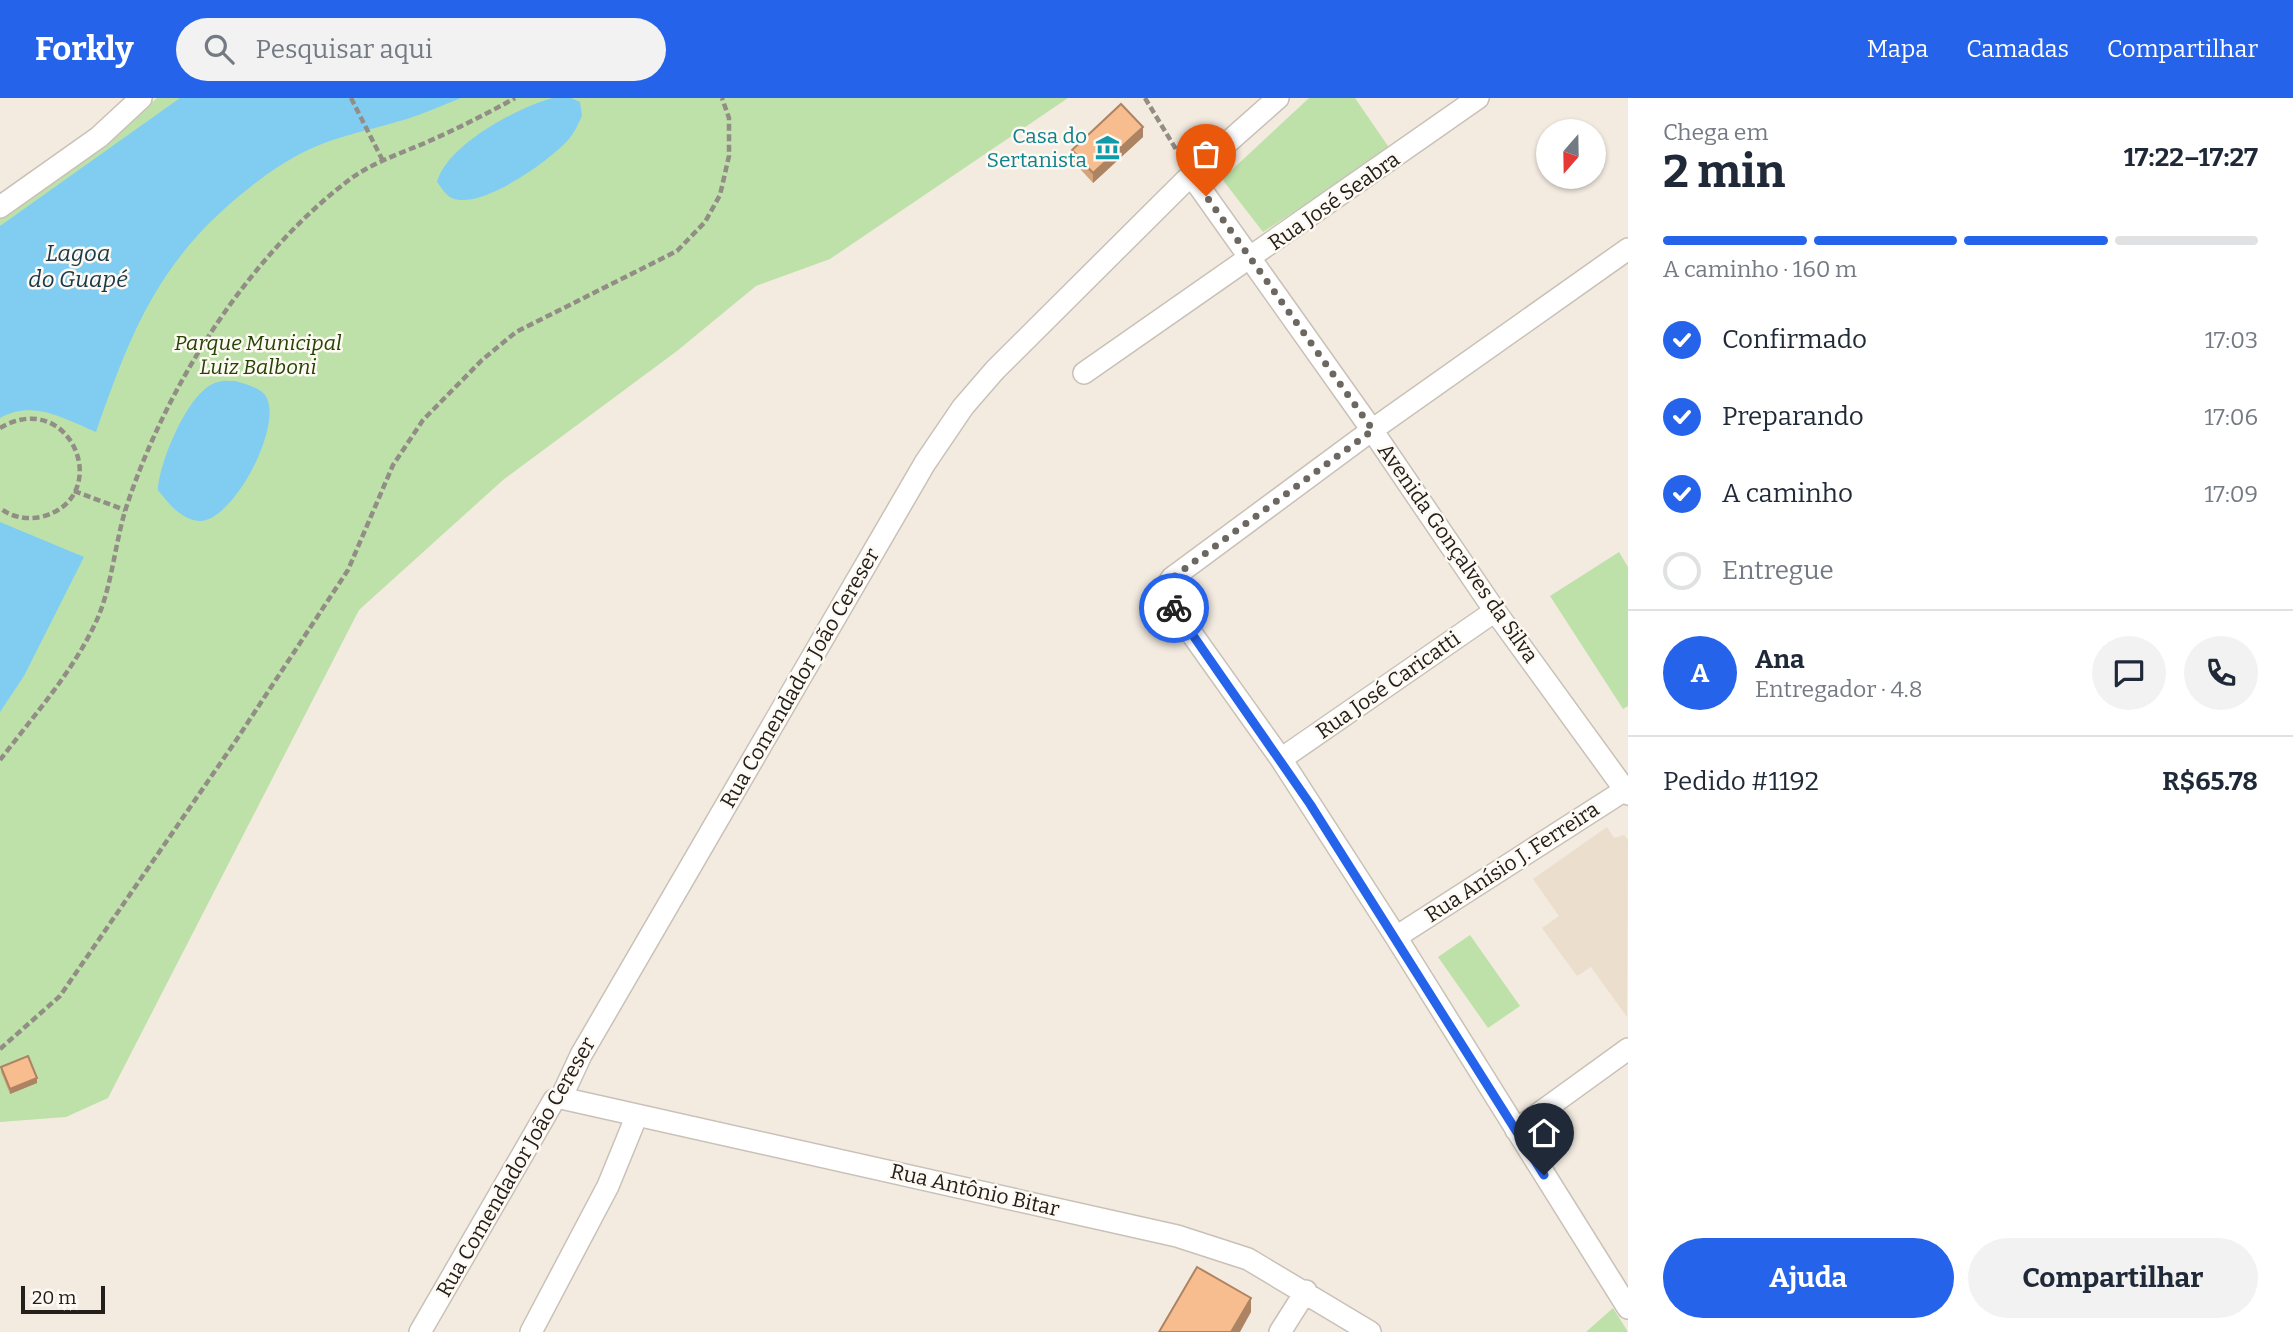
<!DOCTYPE html>
<html lang="pt">
<meta charset="utf-8">
<style>
body{margin:0;font-family:Bitter,serif;background:#f2f2f3;color:#1f2937;height:100vh;display:flex;flex-direction:column;font-size:26px;white-space:nowrap}
*{box-sizing:border-box;margin:0}
p{font-size:23px;color:#747a83}
.icon{flex:none;width:38px;height:38px;fill:none;stroke:currentColor;stroke-width:2;stroke-linecap:round;stroke-linejoin:round}
.map{position:relative;flex:1;overflow:hidden}
.sheet{display:flex;flex-direction:column;background:#fff;width:665px}
.sheet>*{flex:none}
.needle{width:46px;rotate:200deg}
.tools{position:absolute;left:1536px;top:21px;display:grid;gap:14px}
.tools a{display:grid;place-items:center;width:70px;height:70px;border-radius:50%;background:#fff;box-shadow:0 2px 5px #0004;font-size:35px}
.scale{position:absolute;left:21px;bottom:18px;width:84px;box-sizing:border-box;padding-left:7px;border:4px solid #23201c;border-top:0;font-size:19px;line-height:24px;white-space:nowrap;color:#23201c;-webkit-text-stroke:5px #fef9f2;paint-order:stroke}
.pin{position:absolute;display:grid;place-items:center;width:60px;height:60px;color:#fff;margin:-72px -30px;border-radius:50% 50% 50% 0;rotate:-45deg;box-shadow:0 0 7px #0007}
.pin .icon{rotate:45deg}
.courier{position:absolute;display:grid;place-items:center;width:70px;height:70px;margin:-35px;border:5px solid #2563eb;border-radius:50%;background:#fff;color:#222;box-shadow:0 2px 9px #0007}
.overview em{font-style:normal;font-weight:700}
.overview div{display:flex;flex-direction:column-reverse}
.overview{display:flex;align-items:center;justify-content:space-between;height:119px;padding:0 35px}
h1{font-size:46px;font-weight:700;line-height:52px}
.bar{display:grid;grid-template-columns:repeat(4,1fr);gap:10px 7px;align-content:center;height:84px;padding:0 35px}
.bar i{height:9px;border-radius:5px;background:#e0e1e3}
.bar .selected{background:#2563eb}
.bar p{grid-column:span 4}
.line{display:flex;align-items:center;gap:18px;padding:0 35px;border-top:2px solid #e0e1e3}
.line div{flex:1}
.round{display:grid;place-items:center;flex:none;width:74px;height:74px;border-radius:37px;background:#f2f2f3}
ol{padding:0 35px;list-style:none}
li{display:flex;align-items:center;gap:21px;height:77px}
li p{margin-inline-start:auto}
li .icon{padding:7px;border-radius:50%;background:#2563eb;color:#fff;stroke-width:4}
li:last-child{color:#747a83}
li i{width:38px;height:38px;border:4px solid #e0e1e3;border-radius:50%}
.primary-button{display:flex;gap:14px;margin-top:auto;padding:14px 35px}
.primary-button a{flex:1;height:80px;border-radius:42px;background:#2563eb;color:#fff;font-size:28px;font-weight:700;line-height:80px;text-align:center}
.primary-button a+a{background:#f2f2f3;color:#1f2937}
header{display:flex;align-items:center;gap:42px;box-sizing:border-box;height:98px;padding:0 35px;background:#2563eb;color:#fff}
header strong{font-size:33px}
nav{display:flex;gap:38px;margin-inline-start:auto;font-size:24px}
.search{width:490px;height:63px;background:#f2f2f3;display:flex;align-items:center;gap:18px;box-sizing:border-box;padding:0 24px;border-radius:38px;color:#747a83;font-size:26px}
main{display:flex;flex:1;min-height:0}
.map>svg:first-child{display:block}
</style>
<header>
<strong>Forkly</strong>
<div class="search"><svg class="icon" aria-label="search" viewBox="0 0 24 24"><circle cx="10" cy="10" r="6"/><path d="M15 15l6 6"/></svg>Pesquisar aqui</div>
<nav><a>Mapa</a><a>Camadas</a><a>Compartilhar</a></nav>
</header>
<main>
<div class="map">
<svg width="1628" height="1234" viewBox="0 0 1628 1234">
<rect width="100%" height="100%" fill="#f3ebe0"/>
<path fill="#ebdecd" d="M1607,729L1614,740L1624,737L1628,742L1627,919L1591,869L1577,878L1542,830L1559,818L1533,781Z"/>
<path fill="#bde1a9" d="M157,0H1068L830,161L756,188L677,253L503,382L359,512L108,1000L66,1019L0,1024V119L111,40Z
M1309,0H1355L1390,51L1263,134L1222,81Z
M1619,454L1628,469V608L1623,611L1550,498Z
M1470,837L1520,908L1488,930L1438,859Z
M1613,1210L1628,1234H1586Z"/>
<path fill="#81cdf2" d="M180,0H461C443,7 425,15 407,21C374,31 341,37 310,51C280,65 257,83 232,104C154,172 129,240 96,334C65,321 33,301 0,320V128Z
M553,0H571L580,4L582,18C578,26 575,34 569,41C551,62 480,113 452,100C445,97 442,90 437,84C447,47 518,9 553,0Z
M235,283C245,286 258,289 265,297C285,324 235,421 201,423C182,423 168,405 158,392C159,365 189,290 218,284C223,282 230,283 235,283Z
M0,424L84,459L24,578L0,614Z"/>
<g fill="none" stroke-linecap="round" stroke-linejoin="round">
<defs>
<path id="minor" d="M1191,77L1372,332L1495,513L1628,696
M0,109L99,39L141,0
M1628,151L1372,332L1172,480L1166,489L1167,501L1281,661L1396,839L1628,1210
M1084,275L1478,0
M1281,661L1495,513
M1396,839L1628,690
M561,1000L1177,1138L1248,1161L1370,1234
M1516,1032L1628,951
M420,1234L554,1002L561,1000L581,957L925,365L963,309L995,272L1191,77L1278,0
M531,1234L608,1088L637,1017
M1280,1234L1306,1193"/>
</defs>
<use href="#minor" stroke="#c9c1b7" stroke-width="24"/>
<path stroke="#928d85" stroke-width="4.5" stroke-dasharray="7 3.5" stroke-linecap="butt" d="M351,0L383,63
M1145,0L1180,58
M0,330C71,288 116,400 41,419C26,422 11,419 0,410
M74,393L125,412
M0,662C32,620 71,576 94,528C112,492 114,448 126,410C166,288 249,156 353,79C375,64 401,55 425,45C456,31 485,17 515,0
M0,951L60,898L235,644L348,472L393,367L423,322L482,262L516,234L677,153L705,124L720,97L729,58V20L722,0"/>
<use href="#minor" stroke="#fff" stroke-width="21"/>
</g>
<path fill="#d4a37a" d="M1143,39L1093,85L1072,62V52Z
M1,969L37,985L10,996L1,974Z"/>
<path fill="#ad8463" d="M1143,29V39L1093,85V75Z
M37,980V985L10,996V991Z
M1251,1200V1214L1240,1234H1231Z"/>
<path fill="#f7bd8e" stroke="#ad8463" stroke-width="2" d="M1121,6L1143,29L1093,75L1072,52Z
M28,958L37,980L10,991L1,969Z
M1197,1169L1251,1200L1231,1234H1159Z"/>
<g fill="none" stroke-linecap="round" stroke-linejoin="round">
<path stroke="#6c6761" stroke-width="7" stroke-dasharray="0 12.6" d="M1174,510L1167,501L1166,489L1172,480L1373,332L1206,98"/>
<path stroke="#2563eb" stroke-width="9" d="M1174,510L1310,706L1544,1077"/>
</g>
<defs>
<symbol id="museum-bare" viewBox="-9 -9 18 18"><path d="M0-6L6-3V-2H-6V-3ZM-5-1h2V3h-2ZM-1-1h2V3h-2ZM3-1h2V3H3ZM-6 4H6V6H-6Z" fill="#0f9aa8" stroke="#fef9f2" stroke-width="2.5" paint-order="stroke"/></symbol>
</defs>
<g fill-rule="evenodd">
<use href="#museum-bare" x="1090" y="32" width="35" height="35"/>
</g>
<g text-anchor="middle" dominant-baseline="central" stroke-width="5" stroke-linejoin="round" paint-order="stroke">
<g font-size="21" fill="#0d838f" stroke="#fef9f2" text-anchor="end">
<text x="1087" y="38">Casa do<tspan x="1087" dy="24">Sertanista</tspan></text>
</g>
<g font-size="21" fill="#23201c" stroke="#fef9f2">
<text transform="translate(1334 103) rotate(-35)">Rua José Seabra</text>
<text transform="translate(1458 455) rotate(55)">Avenida Gonçalves da Silva</text>
<text transform="translate(800 580) rotate(-60)">Rua Comendador João Cereser</text>
<text transform="translate(1388 587) rotate(-35)">Rua José Caricatti</text>
<text transform="translate(1512 764) rotate(-33)">Rua Anísio J. Ferreira</text>
<text transform="translate(516 1069) rotate(-60)">Rua Comendador João Cereser</text>
<text transform="translate(975 1092) rotate(13)">Rua Antônio Bitar</text>
</g>
<g font-size="21" font-style="italic" fill="#234403" stroke="#fef9f2">
<text x="258" y="245">Parque Municipal<tspan x="258" dy="24">Luiz Balboni</tspan></text>
</g>
<g font-size="23" font-style="italic" fill="#183a4a" stroke="#fef9f2">
<text x="78" y="155">Lagoa<tspan x="78" dy="26">do Guapé</tspan></text>
</g>
</g>
</svg>
<div class="tools">
<a><svg class="needle" viewBox="-14 -14 28 28"><path d="M0-13l5 13h-10z" fill="#e53935"/><path d="M0 13l5-13h-10z" fill="#747a83"/></svg></a>
</div>
<div class="scale">20 m</div>
<div class="pin" style="left:1206px;top:98px;background:#ea580c"><svg class="icon" aria-label="bag" viewBox="0 0 24 24"><path d="M5 8h14l-1 12H6zM9 8a3 3 0 0 1 6 0"/></svg></div>
<div class="pin" style="left:1544px;top:1077px;background:#1f2937"><svg class="icon" aria-label="home" viewBox="0 0 24 24"><path d="M3 11l9-7 9 7M6 9v11h12V9"/></svg></div>
<div class="courier" style="left:1174px;top:510px"><svg class="icon" aria-label="bike" viewBox="0 0 24 24"><circle cx="6" cy="16" r="4"/><circle cx="18" cy="16" r="4"/><path d="M6 16l4-8h5l3 8M10 8l3 8H6M13 5h3"/></svg></div>
</div>
<section class="sheet">
<div class="overview"><div><h1>2 min</h1><p>Chega em</p></div><em>17:22–17:27</em></div>
<div class="bar"><i class="selected"></i><i class="selected"></i><i class="selected"></i><i></i><p>A caminho · 160 m</p></div>
<ol>
<li><svg class="icon" aria-label="check" viewBox="0 0 24 24"><path d="M5 12l5 5 9-10"/></svg>Confirmado<p>17:03</p></li>
<li><svg class="icon" aria-label="check" viewBox="0 0 24 24"><path d="M5 12l5 5 9-10"/></svg>Preparando<p>17:06</p></li>
<li><svg class="icon" aria-label="check" viewBox="0 0 24 24"><path d="M5 12l5 5 9-10"/></svg>A caminho<p>17:09</p></li>
<li><i></i>Entregue</li>
</ol>
<div class="line" style="height:126px"><b class="round" style="background:#2563eb;color:#fff">A</b><div><b>Ana</b><p>Entregador · 4.8</p></div><a class="round"><svg class="icon" aria-label="chat" viewBox="0 0 24 24"><path d="M4 5h16v11H9l-5 4z"/></svg></a><a class="round"><svg class="icon" aria-label="phone" viewBox="0 0 24 24"><path d="M5 4h4l2 5-3 2q2 4 5 5l2-3 5 2v4C11 20 4 13 5 4z"/></svg></a></div>
<div class="line" style="height:91px"><div>Pedido #1192</div><b>R$65.78</b></div>
<div class="primary-button"><a>Ajuda</a><a>Compartilhar</a></div>
</section>
</main>
